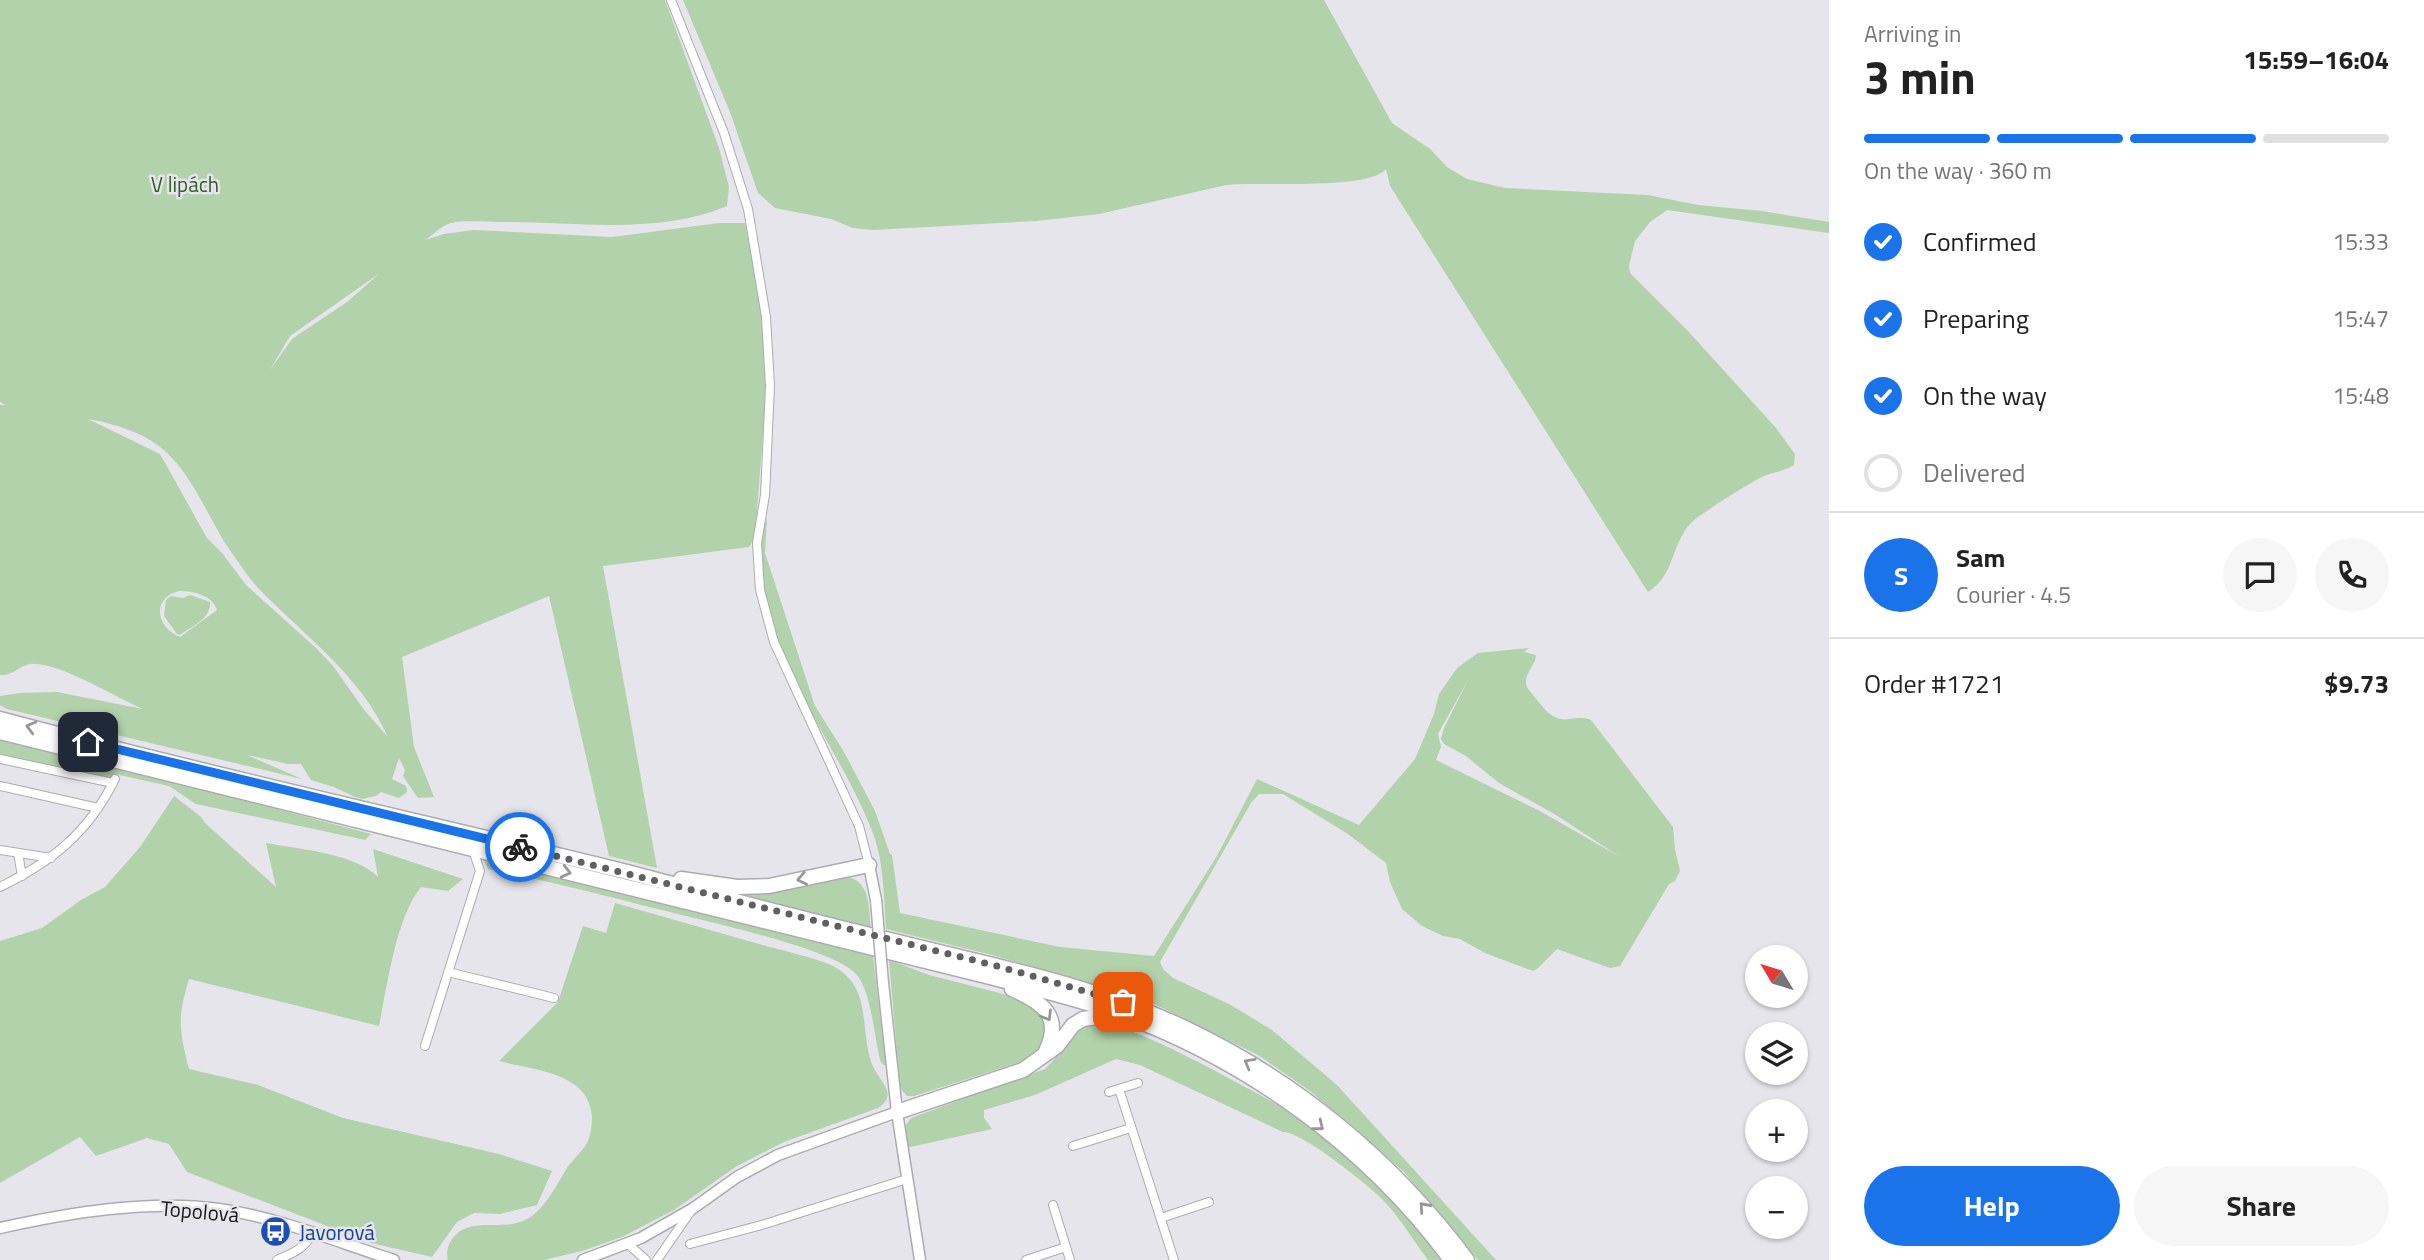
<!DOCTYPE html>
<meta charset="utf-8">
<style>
body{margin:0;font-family:"Titillium Web",sans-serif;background:#f6f6f6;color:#222;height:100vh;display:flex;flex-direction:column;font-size:26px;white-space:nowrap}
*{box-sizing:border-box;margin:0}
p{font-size:23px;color:#767676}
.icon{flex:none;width:38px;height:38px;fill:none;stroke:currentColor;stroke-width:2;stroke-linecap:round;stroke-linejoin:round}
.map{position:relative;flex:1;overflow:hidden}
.sheet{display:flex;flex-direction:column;background:#fff;width:595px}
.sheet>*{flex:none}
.needle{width:46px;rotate:308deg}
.tools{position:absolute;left:1745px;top:945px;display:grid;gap:14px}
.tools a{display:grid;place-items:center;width:63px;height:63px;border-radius:50%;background:#fff;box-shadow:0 2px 5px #0004;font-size:35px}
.pin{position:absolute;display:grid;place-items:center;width:60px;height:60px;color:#fff;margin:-30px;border-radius:14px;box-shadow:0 4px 10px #0006}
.courier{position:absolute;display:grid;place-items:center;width:70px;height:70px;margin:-35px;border:5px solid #1a73e8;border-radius:50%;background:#fff;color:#222;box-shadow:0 2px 9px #0007}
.headline em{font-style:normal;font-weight:700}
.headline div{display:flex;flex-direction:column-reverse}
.headline{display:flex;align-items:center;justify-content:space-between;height:119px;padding:0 35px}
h1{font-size:46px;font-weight:700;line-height:52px}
.bar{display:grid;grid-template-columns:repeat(4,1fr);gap:10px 7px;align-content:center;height:84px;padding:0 35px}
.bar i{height:9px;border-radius:5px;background:#e0e0e0}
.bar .current{background:#1a73e8}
.bar p{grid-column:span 4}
.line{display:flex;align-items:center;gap:18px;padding:0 35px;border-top:2px solid #e0e0e0}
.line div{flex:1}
.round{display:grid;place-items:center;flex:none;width:74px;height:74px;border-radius:37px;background:#f6f6f6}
ol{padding:0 35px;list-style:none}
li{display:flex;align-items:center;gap:21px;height:77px}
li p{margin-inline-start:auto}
li .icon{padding:7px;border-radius:50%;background:#1a73e8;color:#fff;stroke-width:4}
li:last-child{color:#767676}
li i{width:38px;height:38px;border:4px solid #e0e0e0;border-radius:50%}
.primary-button{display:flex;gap:14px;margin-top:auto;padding:14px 35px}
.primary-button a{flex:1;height:80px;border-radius:42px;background:#1a73e8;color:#fff;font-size:28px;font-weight:700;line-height:80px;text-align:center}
.primary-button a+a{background:#f6f6f6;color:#222}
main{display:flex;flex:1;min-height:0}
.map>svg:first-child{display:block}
</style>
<main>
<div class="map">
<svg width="1829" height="1260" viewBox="0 0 1829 1260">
<rect width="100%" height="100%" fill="#e5e5eb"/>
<path fill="#b2d2ab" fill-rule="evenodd" d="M0,0H665L719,148L729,187L727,206C655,236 575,221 500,222C484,222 467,220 451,223C442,225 433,235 425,240L444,234L473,230L612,237L719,223H745L760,300L767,379L755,538L749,547L603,566L657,868L609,856L549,596L402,657L414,747L434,797L418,798L403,776L405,770L399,758L392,779L406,786L407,792L399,798L381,792L376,796L362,799L355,797L334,787L311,780L301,764H288L247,755L302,779L7,709L0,705V696L20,693L57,692L143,709C116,698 58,661 30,664C19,666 13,676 0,675V405H5L0,402ZM380,273L347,302L292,339L270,370L290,336ZM88,419C107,422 138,431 153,442C189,465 205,512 227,546C237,560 247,576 259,589C305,636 360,675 388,737L365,711L333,666L316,648L246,585L222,553L207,538L160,454ZM179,591C193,591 213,595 217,610L180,637C156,628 151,598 179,591Z
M683,0H1324L1392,123L1430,149L1447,167L1467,179L1505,188L1648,195L1698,205L1762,211L1829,222V233L1667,210L1650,222L1635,241L1629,266L1630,273L1688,331L1776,428L1795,454L1794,465C1784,471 1774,472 1764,476C1754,480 1695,517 1690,524C1670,547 1675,575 1648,592L1390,186L1386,169C1368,191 1258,181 1226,185L1099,214L1036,221L873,230L853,228L831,219L775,208L758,193L730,112Z
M767,518L765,553L815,706L844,752L875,811L890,854L892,855L900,913L1060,947L1154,956L1217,856L1257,779L1359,825L1415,759L1434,714L1439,694L1457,668L1478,653L1529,648L1524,652L1536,655C1536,665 1526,671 1526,681C1525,687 1530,691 1533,695C1543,707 1552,722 1569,719C1577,718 1583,717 1591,720L1673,827L1675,849L1680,871L1675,881L1669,884L1620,966L1610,968L1557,949L1538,968L1533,971L1485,953L1460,939L1443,936L1422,926L1402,909L1390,882L1386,863L1348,834L1283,794H1259L1251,803L1160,962L1163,969L1173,978L1229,1004L1272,1030L1337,1085L1496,1260H1478L1404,1172L1310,1091L1258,1055L1146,1000L992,955L886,929C884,900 884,867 875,839C843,745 731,621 767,518ZM1468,680L1444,728L1441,739L1444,744L1466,756L1499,783L1556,815L1620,857L1540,811L1436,760L1441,747L1438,734Z
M190,595L210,602C211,619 192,626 180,635L177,634L164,616L166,600L171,596L183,598Z
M0,740L100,762L371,834L365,840L196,804L169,786L115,774L107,780L0,757Z
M174,796L201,817L205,823L276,887L266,843C297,849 355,853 378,877L373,849L463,879L448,891L421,887C396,917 387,987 379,1026L189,979C177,1019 179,1029 189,1069L258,1085L343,1118L499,1154L552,1171L537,1205L500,1214L474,1213L457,1222L432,1257L371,1243L187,1172L169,1144L147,1138L96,1156L80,1137L0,1183V941L42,928L81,900L105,887L140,847Z
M484,861L531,870L873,956L886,1066L881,1063C874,1038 872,994 857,975C836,950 721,925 686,916C620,900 555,882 488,869Z
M849,877C871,884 868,907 871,927L740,895L777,891Z
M615,903C663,917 711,930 759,944C783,951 808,956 831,965C839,969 846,974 852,982C868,1004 862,1038 872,1064C878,1081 900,1093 878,1108L784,1142L737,1166L674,1210L622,1237L582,1251L544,1260H448C444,1248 453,1234 464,1229C481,1221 504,1229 523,1221C543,1213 556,1186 567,1168C573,1159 582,1152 587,1143C591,1135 592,1125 592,1117C590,1072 532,1070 499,1061L558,1002L583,926L606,933Z
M889,960L929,975L1027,1000L1049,1022L1042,1048L1027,1060L914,1096H907L900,1088Z
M1089,1021C1130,1026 1168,1047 1204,1065C1237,1083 1271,1099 1302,1121C1356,1160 1401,1209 1443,1260H1428C1413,1240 1399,1216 1382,1199C1367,1184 1301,1131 1283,1132L1140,1065L1116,1059L1035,1095L984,1110V1118L992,1129L906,1148L904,1128L911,1118L1045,1069C1062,1053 1070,1036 1089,1021Z"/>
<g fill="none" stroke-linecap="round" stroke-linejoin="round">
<defs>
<path id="street" d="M671,0L724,133L748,209L766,317L770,386L765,495L757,543L760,590L774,642L859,826L869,865
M0,759L113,783
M0,786L98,808
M0,850L51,858
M18,853L22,876
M0,887C53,861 88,833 115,779
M448,972L554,998
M425,1046L480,871L473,850
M1119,1089L1174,1260
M1109,1092L1138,1083
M1073,1146L1131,1128
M1053,1205L1070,1260
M1161,1218L1209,1202
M628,1244L646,1260
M690,1244L765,1224L907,1179
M277,1260C293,1253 304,1249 312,1234
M657,1260L691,1211
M1026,1260L1066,1247"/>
<path id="secondary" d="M869,865L876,900
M883,983L897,1112L920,1260
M0,1228C68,1213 149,1199 219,1209C278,1217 337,1242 394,1260
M583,1260L641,1238L692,1209L737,1177L778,1155L897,1112"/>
<path id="highway" d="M0,719C206,774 415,820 623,871C674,884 726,899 778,912C840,928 902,943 964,958C1040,976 1115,995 1185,1028C1297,1081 1393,1161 1467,1260
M0,732L994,978C1035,989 1077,998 1117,1013C1248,1060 1369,1148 1451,1260
M681,879L737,887L769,886L869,865
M1012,989C1042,1002 1063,1016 1046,1051
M897,1112L1023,1070L1057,1046L1073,1025L1083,1019L1103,1016L1115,1020"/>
</defs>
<use href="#street" stroke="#acabb1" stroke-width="10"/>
<use href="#secondary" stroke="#acabb1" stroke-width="13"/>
<use href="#highway" stroke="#acabb1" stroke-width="17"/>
<use href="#street" stroke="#fff" stroke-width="8"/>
<use href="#secondary" stroke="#fff" stroke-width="10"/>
<use href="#highway" stroke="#fff" stroke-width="14"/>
<defs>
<path id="secondary-bridge" d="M876,900L883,983"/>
</defs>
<use href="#secondary-bridge" stroke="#acabb1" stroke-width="13" stroke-linecap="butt"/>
<use href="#secondary-bridge" stroke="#fff" stroke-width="10"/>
</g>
<defs><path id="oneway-chevron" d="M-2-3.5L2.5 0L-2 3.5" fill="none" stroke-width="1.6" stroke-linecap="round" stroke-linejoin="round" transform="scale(1.75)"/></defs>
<g stroke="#989898">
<use href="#oneway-chevron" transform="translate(31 727) rotate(-165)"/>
<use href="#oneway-chevron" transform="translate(566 872) rotate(14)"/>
<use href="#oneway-chevron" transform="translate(802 879) rotate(168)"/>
<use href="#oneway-chevron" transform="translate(1047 1016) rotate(60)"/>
<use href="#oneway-chevron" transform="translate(1249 1063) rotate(-150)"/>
<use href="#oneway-chevron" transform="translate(1319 1126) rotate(39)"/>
<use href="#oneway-chevron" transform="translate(1424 1207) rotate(-132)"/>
</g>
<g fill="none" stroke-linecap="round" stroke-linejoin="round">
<path stroke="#606064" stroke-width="7" stroke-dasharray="0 12.6" d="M520,847L997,966L1123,1002"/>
<path stroke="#1a73e8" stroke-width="9" d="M88,742L520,847"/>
</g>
<defs>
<symbol id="bus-disc" viewBox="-11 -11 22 22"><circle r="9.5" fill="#1a4fb4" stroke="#e5e5eb"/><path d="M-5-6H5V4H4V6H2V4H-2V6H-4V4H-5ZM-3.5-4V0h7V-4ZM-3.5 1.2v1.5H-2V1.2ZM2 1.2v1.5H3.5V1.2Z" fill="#fff"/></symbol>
</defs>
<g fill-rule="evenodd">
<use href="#bus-disc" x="258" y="1214" width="35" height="35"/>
</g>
<g text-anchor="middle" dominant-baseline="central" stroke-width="5" stroke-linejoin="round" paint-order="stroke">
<g font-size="21" fill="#345f29" stroke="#e5e5eb">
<text x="185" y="184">V lipách</text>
</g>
<g font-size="21" fill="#19191b" stroke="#e5e5eb">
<text transform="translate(200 1211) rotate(5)">Topolová</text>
</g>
<g font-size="21" fill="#164399" stroke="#e5e5eb" text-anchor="start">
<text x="299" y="1232">Javorová</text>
</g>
</g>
</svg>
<div class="tools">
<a><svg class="needle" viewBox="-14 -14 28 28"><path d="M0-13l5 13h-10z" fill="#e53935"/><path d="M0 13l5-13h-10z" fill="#767676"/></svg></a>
<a><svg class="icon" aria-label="layers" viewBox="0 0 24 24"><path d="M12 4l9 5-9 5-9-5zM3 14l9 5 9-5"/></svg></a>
<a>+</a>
<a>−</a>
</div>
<div class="pin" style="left:1123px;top:1002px;background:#ea580c"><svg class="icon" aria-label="bag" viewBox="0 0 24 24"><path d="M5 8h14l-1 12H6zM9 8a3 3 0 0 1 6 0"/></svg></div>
<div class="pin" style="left:88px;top:742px;background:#1f2937"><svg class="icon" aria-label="home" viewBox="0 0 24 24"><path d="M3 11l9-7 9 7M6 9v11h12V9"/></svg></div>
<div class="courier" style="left:520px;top:847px"><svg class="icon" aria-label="bike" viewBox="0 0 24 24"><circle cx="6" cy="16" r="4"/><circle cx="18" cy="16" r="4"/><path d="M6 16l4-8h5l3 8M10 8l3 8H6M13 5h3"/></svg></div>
</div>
<section class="sheet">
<div class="headline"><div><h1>3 min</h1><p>Arriving in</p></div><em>15:59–16:04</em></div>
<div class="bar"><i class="current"></i><i class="current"></i><i class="current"></i><i></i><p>On the way · 360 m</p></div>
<ol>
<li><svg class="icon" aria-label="check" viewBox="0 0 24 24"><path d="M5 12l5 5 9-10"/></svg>Confirmed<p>15:33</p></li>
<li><svg class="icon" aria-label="check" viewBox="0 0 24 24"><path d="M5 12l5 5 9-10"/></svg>Preparing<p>15:47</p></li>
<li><svg class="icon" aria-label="check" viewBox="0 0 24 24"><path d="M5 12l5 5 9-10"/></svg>On the way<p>15:48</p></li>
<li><i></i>Delivered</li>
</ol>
<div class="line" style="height:126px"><b class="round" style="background:#1a73e8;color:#fff">S</b><div><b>Sam</b><p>Courier · 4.5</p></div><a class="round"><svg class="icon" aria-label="chat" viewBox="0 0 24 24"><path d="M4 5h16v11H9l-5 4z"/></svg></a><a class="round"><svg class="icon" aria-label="phone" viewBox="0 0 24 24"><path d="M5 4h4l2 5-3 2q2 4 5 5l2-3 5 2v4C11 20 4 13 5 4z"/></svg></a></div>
<div class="line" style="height:91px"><div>Order #1721</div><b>$9.73</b></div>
<div class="primary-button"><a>Help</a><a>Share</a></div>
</section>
</main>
